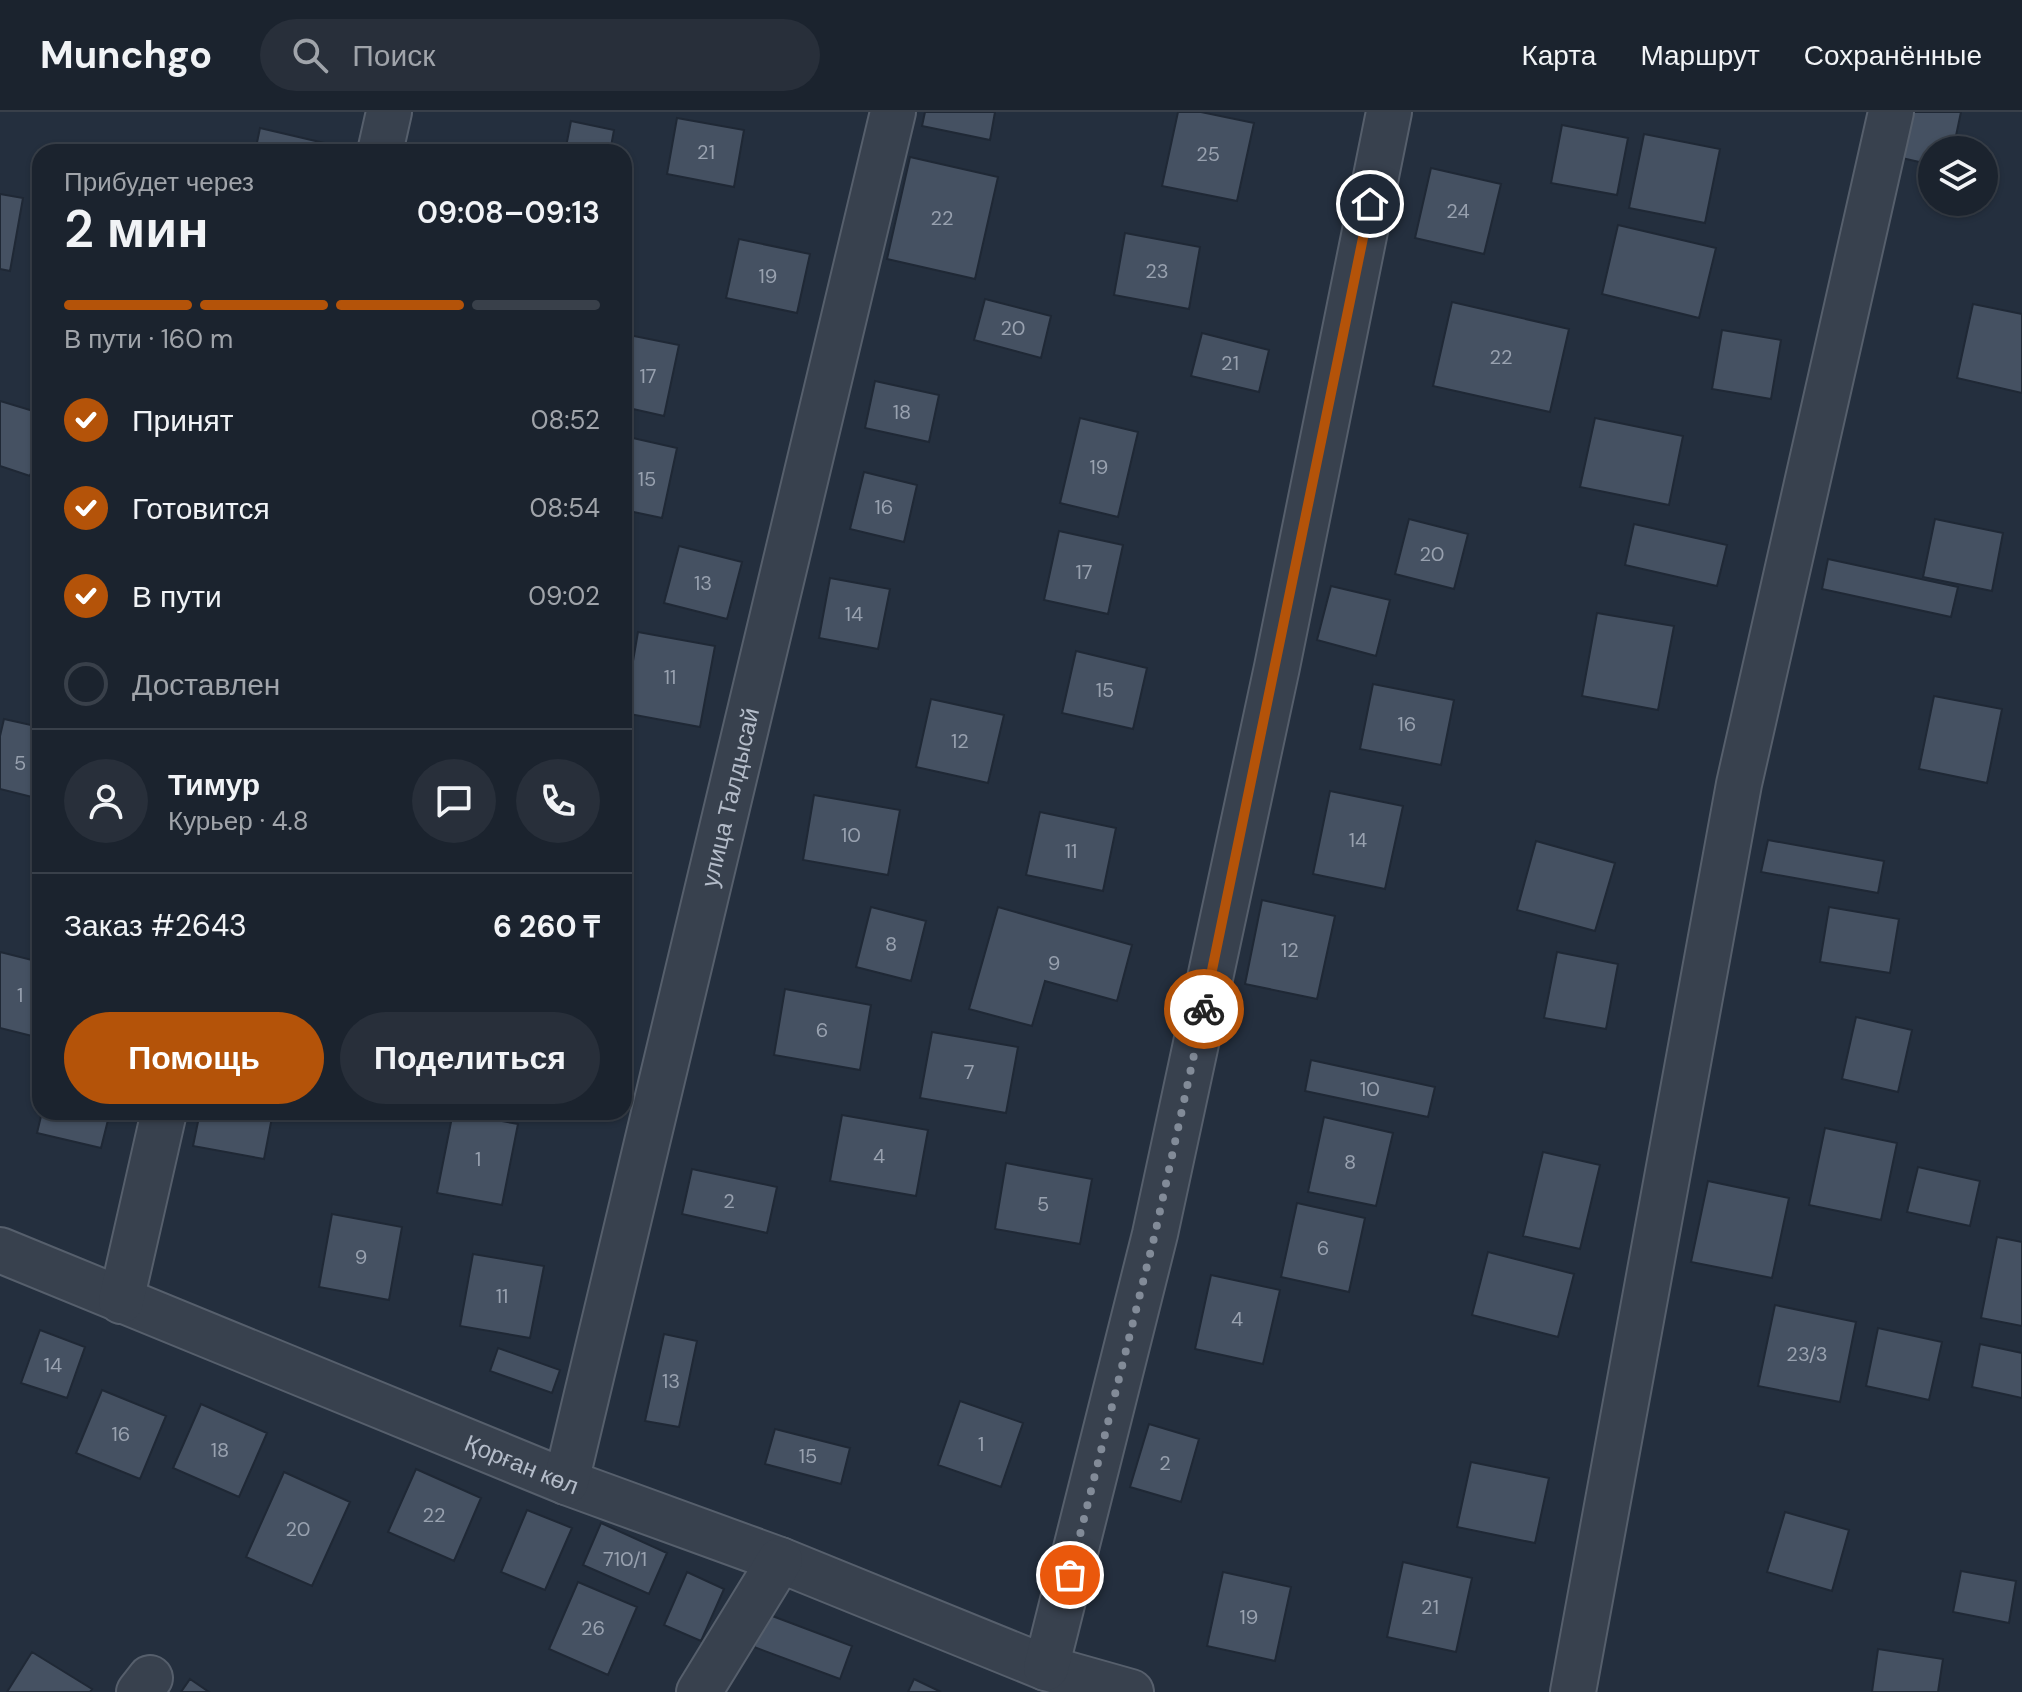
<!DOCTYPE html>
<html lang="ru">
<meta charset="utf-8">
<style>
body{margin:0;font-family:"DM Sans",sans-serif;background:#282f3a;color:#f1f3f6;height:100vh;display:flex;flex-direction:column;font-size:30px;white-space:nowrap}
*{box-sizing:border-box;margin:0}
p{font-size:26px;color:#a0a4aa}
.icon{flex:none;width:44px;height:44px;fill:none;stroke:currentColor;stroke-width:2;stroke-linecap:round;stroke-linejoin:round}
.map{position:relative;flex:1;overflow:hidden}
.panel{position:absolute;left:32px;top:32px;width:600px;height:976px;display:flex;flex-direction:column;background:#1b232e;border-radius:24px;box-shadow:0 2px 6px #0004,0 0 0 2px #39404a}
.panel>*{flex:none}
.buttons{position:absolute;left:1918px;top:24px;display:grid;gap:16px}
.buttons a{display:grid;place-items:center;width:80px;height:80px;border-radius:50%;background:#1b232e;box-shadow:0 2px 6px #0004,0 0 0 2px #39404a;font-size:40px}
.pin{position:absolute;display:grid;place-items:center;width:68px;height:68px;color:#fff;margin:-34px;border:4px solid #fff;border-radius:50%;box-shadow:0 2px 8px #0007}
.courier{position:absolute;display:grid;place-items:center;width:80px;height:80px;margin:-40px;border:6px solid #b45309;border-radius:50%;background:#fff;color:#222;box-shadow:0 2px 10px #0007}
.overview em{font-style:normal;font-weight:600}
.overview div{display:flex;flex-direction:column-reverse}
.overview{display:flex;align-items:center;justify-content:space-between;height:136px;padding:0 32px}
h1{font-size:52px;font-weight:600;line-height:60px}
.bar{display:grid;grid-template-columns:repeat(4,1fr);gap:12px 8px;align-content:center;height:96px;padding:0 32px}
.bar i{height:10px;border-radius:6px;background:#39404a}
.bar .current{background:#b45309}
.bar p{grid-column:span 4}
.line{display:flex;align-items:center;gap:20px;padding:0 32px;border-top:2px solid #39404a}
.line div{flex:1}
.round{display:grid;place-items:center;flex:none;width:84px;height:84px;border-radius:42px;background:#282f3a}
ol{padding:0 32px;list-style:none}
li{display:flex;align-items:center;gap:24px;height:88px}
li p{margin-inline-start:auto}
li .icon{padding:8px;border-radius:50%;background:#b45309;color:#fff;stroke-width:4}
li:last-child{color:#a0a4aa}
li i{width:44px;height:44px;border:4px solid #39404a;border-radius:50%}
.cta{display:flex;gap:16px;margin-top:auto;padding:16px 32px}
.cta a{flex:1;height:92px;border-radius:48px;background:#b45309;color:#fff;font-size:32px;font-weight:600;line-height:92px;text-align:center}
.cta a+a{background:#282f3a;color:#f1f3f6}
header{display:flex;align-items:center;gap:48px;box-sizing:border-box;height:112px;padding:0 40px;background:#1b232e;border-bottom:2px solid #39404a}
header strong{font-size:38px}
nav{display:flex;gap:44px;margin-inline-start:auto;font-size:28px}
.search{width:560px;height:72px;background:#282f3a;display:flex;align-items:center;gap:20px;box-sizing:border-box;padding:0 28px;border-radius:44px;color:#a0a4aa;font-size:30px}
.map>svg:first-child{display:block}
</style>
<header>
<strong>Munchgo</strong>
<div class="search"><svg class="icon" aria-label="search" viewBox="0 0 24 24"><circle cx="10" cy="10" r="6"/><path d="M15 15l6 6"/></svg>Поиск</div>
<nav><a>Карта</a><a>Маршрут</a><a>Сохранённые</a></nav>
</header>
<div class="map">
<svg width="2022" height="1580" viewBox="0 0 2022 1580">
<rect width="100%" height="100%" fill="#242f3e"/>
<path fill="#455162" stroke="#1f2835" stroke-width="2" d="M925,0H995L990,28L922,14Z
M1178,0H1201L1254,11L1237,89L1162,74Z
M1912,0H1961L1953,38H1932V53L1902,46Z
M677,6L744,18L734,75L667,62Z
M571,9L614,18L610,40H565Z
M1562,13L1628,26L1617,83L1551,71Z
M260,16L337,34L335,40H255Z
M1644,22L1720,37L1705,111L1629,96Z
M910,45L998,65L975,167L887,147Z
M1431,56L1501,72L1484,142L1415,126Z
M0,82L23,86L10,159L0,157Z
M1618,113L1716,136L1699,206L1602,182Z
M1125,121L1200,135L1189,197L1114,183Z
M739,127L810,142L797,201L726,186Z
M985,187L1051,204L1041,246L974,228Z
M1452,190L1569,217L1550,300L1433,274Z
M1973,192L2022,202V281L1957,266Z
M1722,218L1781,228L1771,287L1712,277Z
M1202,221L1269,238L1259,280L1191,264Z
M624,222L679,233L664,304L624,295Z
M875,269L939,283L929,330L865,316Z
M0,289L40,301V333L30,364L0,354Z
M1080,306L1138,320L1118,405L1060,391Z
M1595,306L1683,324L1669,393L1580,375Z
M624,324L677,336L662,406L624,398Z
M864,360L917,373L904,430L850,417Z
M1409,407L1468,422L1454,477L1395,462Z
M1935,407L2003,421L1992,479L1923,465Z
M1634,412L1727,433L1717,474L1625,453Z
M1059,419L1123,433L1108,502L1044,488Z
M679,434L742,450L727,507L664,491Z
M1828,447L1958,475L1951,505L1822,477Z
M830,466L890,477L878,537L819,526Z
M1331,474L1390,488L1376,544L1317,528Z
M1597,501L1674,514L1658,598L1582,584Z
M638,520L715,534L700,615L624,601Z
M1076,539L1147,556L1133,617L1062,601Z
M1373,572L1454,588L1441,653L1360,637Z
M1934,584L2002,597L1987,671L1919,657Z
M931,587L1004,603L988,671L916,655Z
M4,607L40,615V687L0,677V624Z
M1330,679L1403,694L1385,777L1313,762Z
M814,683L900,698L888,763L803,748Z
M1040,700L1116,716L1103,779L1026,763Z
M1768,728L1884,749L1878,781L1761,760Z
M1536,729L1615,751L1595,819L1517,798Z
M1262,788L1335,804L1317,887L1245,872Z
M871,795L926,809L911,869L856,855Z
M998,795L1132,833L1117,889L1045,869L1032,914L969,897Z
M1829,795L1899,807L1890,861L1820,850Z
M0,840L40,850V926L0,916Z
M1557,840L1618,852L1606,917L1544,906Z
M785,877L871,893L860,958L774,943Z
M1856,905L1912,918L1898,980L1842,967Z
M932,920L1018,935L1006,1001L920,986Z
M1311,948L1435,975L1428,1005L1305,979Z
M42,1000H110L101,1036L37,1021Z
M200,1000H273L264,1047L193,1034Z
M453,1000L518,1012L502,1093L437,1081Z
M842,1003L928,1018L916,1084L830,1069Z
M1324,1005L1393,1021L1376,1094L1308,1080Z
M1825,1016L1897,1031L1881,1108L1809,1093Z
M1543,1040L1600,1053L1580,1137L1523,1124Z
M1006,1051L1092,1067L1080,1132L995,1117Z
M1918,1055L1980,1069L1970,1114L1907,1100Z
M692,1057L777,1075L767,1121L682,1102Z
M1708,1069L1789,1086L1772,1166L1691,1150Z
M1297,1091L1365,1106L1349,1180L1281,1165Z
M332,1102L402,1115L389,1188L319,1175Z
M1997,1125L2022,1130V1214L1981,1206Z
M1488,1140L1574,1162L1558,1225L1472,1203Z
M473,1142L544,1154L530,1226L460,1214Z
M1211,1163L1280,1178L1263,1252L1195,1237Z
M1775,1193L1856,1210L1840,1290L1758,1274Z
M1878,1216L1942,1230L1929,1288L1866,1274Z
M40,1218L85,1235L67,1286L21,1271Z
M664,1222L697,1229L679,1315L645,1309Z
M1980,1232L2022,1241V1286L1972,1275Z
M498,1236L560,1258L552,1281L490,1259Z
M102,1278L166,1304L140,1367L76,1341Z
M960,1289L1023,1311L1001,1375L938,1353Z
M201,1292L267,1321L239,1385L173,1356Z
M1149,1312L1199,1327L1181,1390L1130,1375Z
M775,1317L850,1336L841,1372L765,1352Z
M1471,1350L1549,1366L1535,1431L1457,1415Z
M416,1357L481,1386L454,1449L388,1420Z
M284,1360L350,1390L312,1474L246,1445Z
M527,1398L572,1416L545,1478L501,1460Z
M1785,1400L1849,1418L1832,1479L1767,1460Z
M601,1411L667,1441L649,1482L583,1453Z
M1403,1450L1472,1466L1456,1540L1387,1525Z
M1961,1459L2016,1469L2009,1511L1953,1500Z
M687,1460L724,1477L701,1529L664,1513Z
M1223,1460L1291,1475L1275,1549L1207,1534Z
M578,1470L637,1495L608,1563L549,1537Z
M767,1502L852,1534L840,1567L754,1535Z
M1878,1537L1943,1547L1938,1580H1872Z
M32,1540L92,1577L90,1580H7Z
M190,1567L209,1580H181Z
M914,1567L941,1580H908Z"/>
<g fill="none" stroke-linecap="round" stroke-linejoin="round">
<defs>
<g id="minor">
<path d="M380,40L389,0"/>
<path id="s1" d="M0,1138L566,1370L780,1448L1046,1556L1131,1580"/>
<path d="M121,1189L164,1000"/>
<path id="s2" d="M566,1370L893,0"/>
<path d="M1046,1556L1155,1122L1277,555L1389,0"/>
<path d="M139,1580L150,1566"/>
<path d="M699,1580L780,1448"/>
<path d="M1573,1580L1739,672L1891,0"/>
</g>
</defs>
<use href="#minor" stroke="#565f6c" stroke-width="48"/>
<use href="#minor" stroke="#38414e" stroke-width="44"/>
</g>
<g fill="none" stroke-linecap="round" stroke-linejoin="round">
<path stroke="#828b98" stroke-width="8" stroke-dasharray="0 14.4" d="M1070,1463L1155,1122L1204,897"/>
<path stroke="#b45309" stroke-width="10" d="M1204,897L1370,92"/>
</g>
<g text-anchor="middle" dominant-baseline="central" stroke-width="7" stroke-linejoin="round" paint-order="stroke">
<g font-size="20" fill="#98a1af">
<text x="706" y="40">21</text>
<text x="1208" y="42">25</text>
<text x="1458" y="99">24</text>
<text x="942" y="106">22</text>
<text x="1157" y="159">23</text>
<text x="768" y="164">19</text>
<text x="1013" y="216">20</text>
<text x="1501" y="245">22</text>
<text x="1230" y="251">21</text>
<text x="648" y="264">17</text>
<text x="902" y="300">18</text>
<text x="1099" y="355">19</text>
<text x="647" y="367">15</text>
<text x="884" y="395">16</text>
<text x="1432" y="442">20</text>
<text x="1084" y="460">17</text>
<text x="703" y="471">13</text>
<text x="854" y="502">14</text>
<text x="670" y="565">11</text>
<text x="1105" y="578">15</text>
<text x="1407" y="612">16</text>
<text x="960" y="629">12</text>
<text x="20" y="651">5</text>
<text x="851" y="723">10</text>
<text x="1358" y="728">14</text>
<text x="1071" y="739">11</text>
<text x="891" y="832">8</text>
<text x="1290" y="838">12</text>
<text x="1054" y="851">9</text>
<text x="20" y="883">1</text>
<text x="822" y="918">6</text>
<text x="969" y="960">7</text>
<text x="1370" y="977">10</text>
<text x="879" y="1044">4</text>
<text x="478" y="1047">1</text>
<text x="1350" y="1050">8</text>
<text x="729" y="1089">2</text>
<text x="1043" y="1092">5</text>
<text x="1323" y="1136">6</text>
<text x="361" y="1145">9</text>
<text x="502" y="1184">11</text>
<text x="1237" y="1207">4</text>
<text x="1807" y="1242">23/3</text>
<text x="53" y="1253">14</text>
<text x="671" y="1269">13</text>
<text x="121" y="1322">16</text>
<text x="981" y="1332">1</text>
<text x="220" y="1338">18</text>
<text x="808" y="1344">15</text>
<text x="1165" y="1351">2</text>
<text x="434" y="1403">22</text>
<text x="298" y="1417">20</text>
<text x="625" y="1447">710/1</text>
<text x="1430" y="1495">21</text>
<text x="1249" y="1505">19</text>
<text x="593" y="1516">26</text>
</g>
<g font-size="24" fill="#b4bcc9" stroke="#1d2633">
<text stroke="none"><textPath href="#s2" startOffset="704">улица Талдысай</textPath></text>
<text stroke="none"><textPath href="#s1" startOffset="564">Қорған көл</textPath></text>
</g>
</g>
</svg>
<div class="buttons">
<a><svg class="icon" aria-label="layers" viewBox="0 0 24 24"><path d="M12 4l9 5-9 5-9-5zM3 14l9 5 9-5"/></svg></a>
</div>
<div class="pin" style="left:1070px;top:1463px;background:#ea580c"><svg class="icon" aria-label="bag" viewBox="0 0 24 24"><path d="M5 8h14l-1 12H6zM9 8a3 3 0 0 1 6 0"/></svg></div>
<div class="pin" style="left:1370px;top:92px;background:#1f2937"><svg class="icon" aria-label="home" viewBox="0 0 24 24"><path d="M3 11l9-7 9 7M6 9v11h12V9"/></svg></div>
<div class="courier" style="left:1204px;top:897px"><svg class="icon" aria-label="bike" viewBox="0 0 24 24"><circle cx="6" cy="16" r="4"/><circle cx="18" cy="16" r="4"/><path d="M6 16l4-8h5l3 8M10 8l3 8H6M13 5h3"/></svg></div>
<section class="panel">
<div class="overview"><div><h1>2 мин</h1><p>Прибудет через</p></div><em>09:08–09:13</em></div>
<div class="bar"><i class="current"></i><i class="current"></i><i class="current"></i><i></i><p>В пути · 160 m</p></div>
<ol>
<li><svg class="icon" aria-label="check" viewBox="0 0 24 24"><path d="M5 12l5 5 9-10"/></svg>Принят<p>08:52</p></li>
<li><svg class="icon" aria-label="check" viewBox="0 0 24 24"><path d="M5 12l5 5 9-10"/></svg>Готовится<p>08:54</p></li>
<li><svg class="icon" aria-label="check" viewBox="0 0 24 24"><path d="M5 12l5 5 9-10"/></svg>В пути<p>09:02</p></li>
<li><i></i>Доставлен</li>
</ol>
<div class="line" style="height:144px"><a class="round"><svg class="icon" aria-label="person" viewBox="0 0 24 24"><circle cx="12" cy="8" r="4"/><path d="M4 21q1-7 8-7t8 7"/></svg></a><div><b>Тимур</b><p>Курьер · 4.8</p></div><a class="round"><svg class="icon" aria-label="chat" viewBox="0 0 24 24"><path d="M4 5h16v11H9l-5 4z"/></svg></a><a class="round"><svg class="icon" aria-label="phone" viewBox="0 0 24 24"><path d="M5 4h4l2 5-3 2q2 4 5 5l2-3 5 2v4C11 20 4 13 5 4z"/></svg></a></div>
<div class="line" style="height:104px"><div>Заказ #2643</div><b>6 260 ₸</b></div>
<div class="cta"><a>Помощь</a><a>Поделиться</a></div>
</section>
</div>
